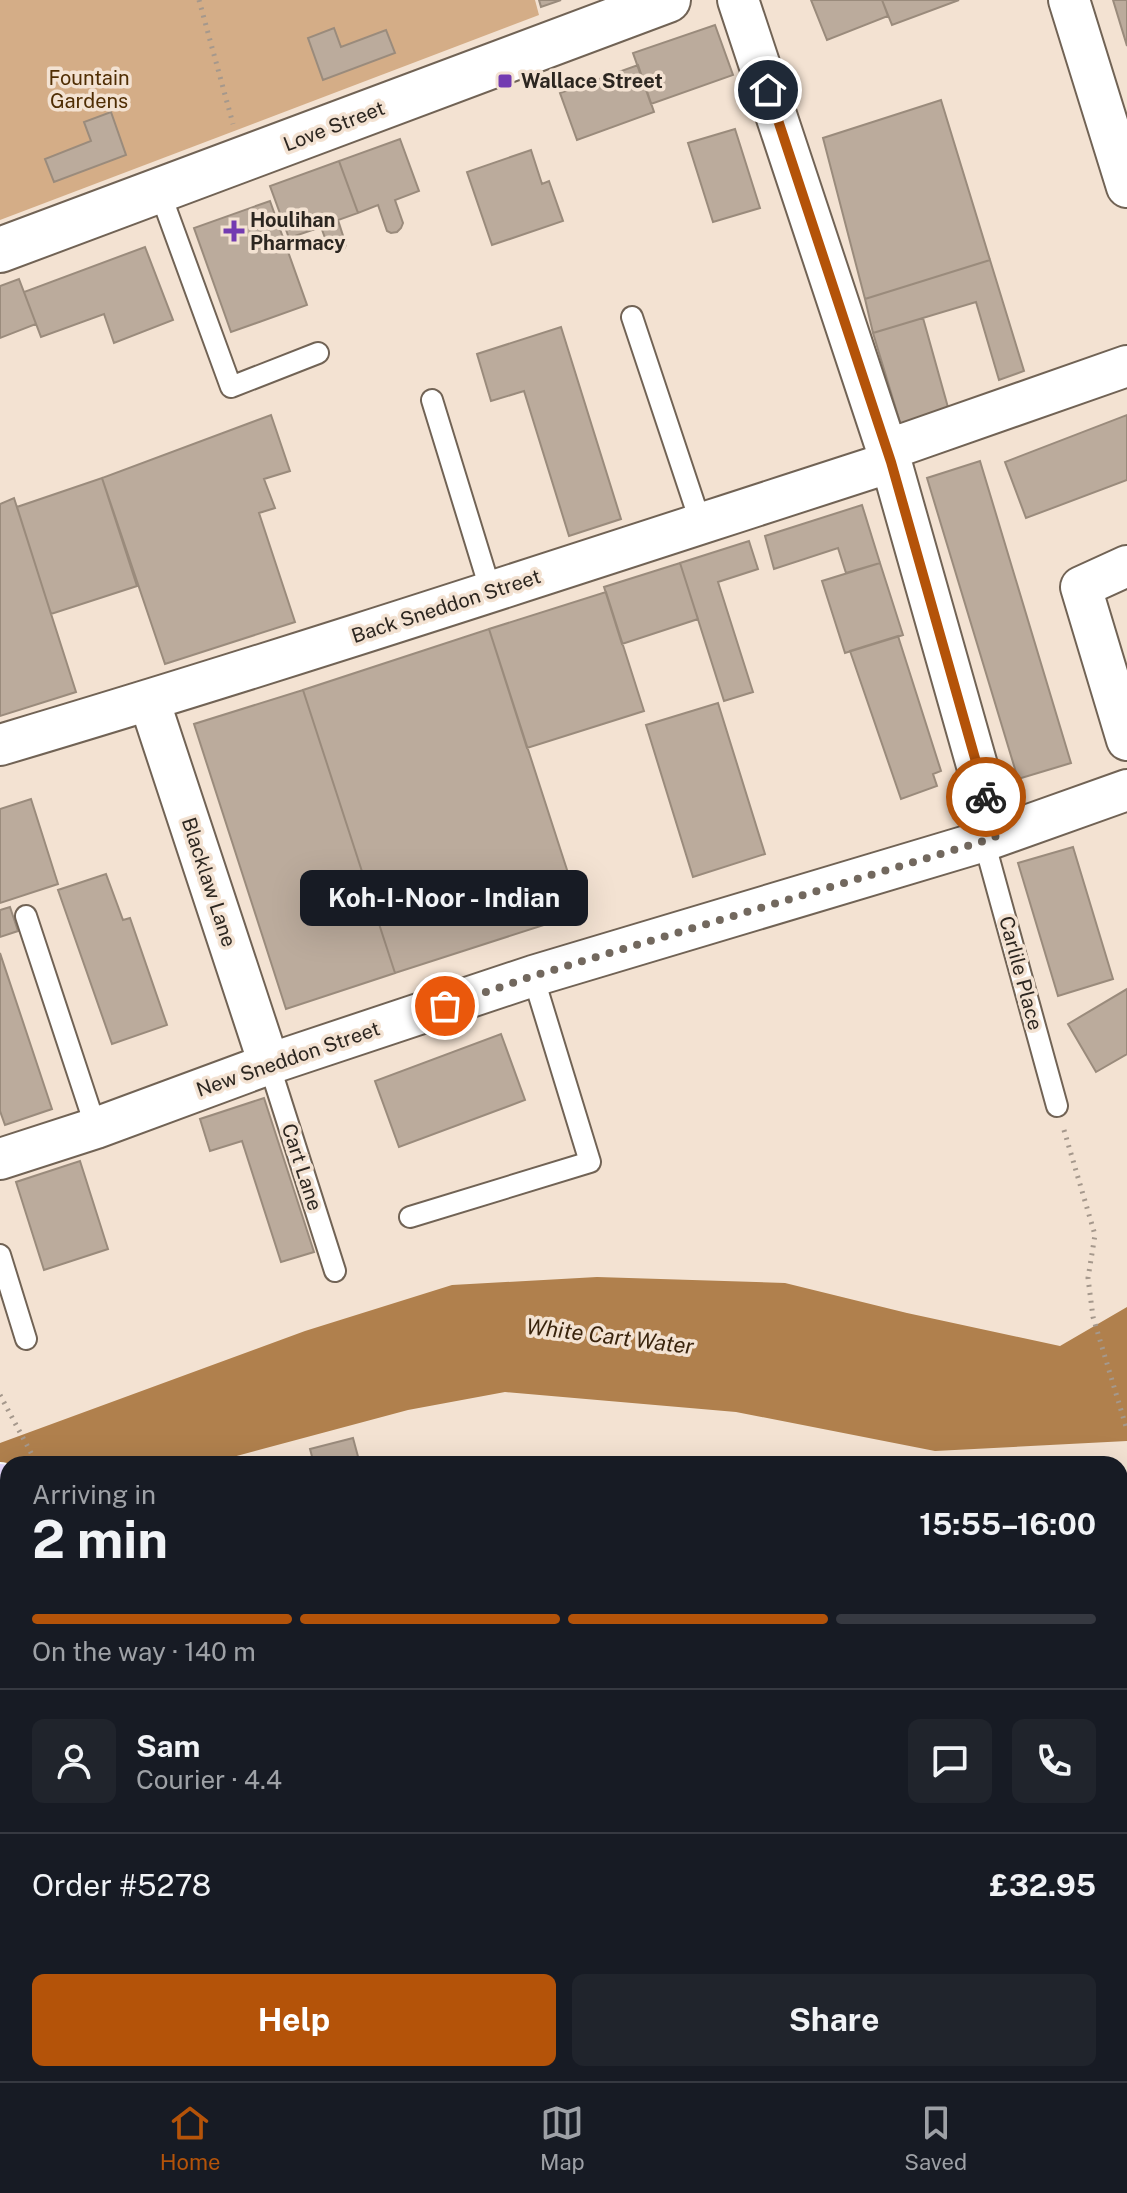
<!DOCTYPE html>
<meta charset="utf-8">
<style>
body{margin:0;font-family:"Public Sans",sans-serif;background:#20242c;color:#f1f3f6;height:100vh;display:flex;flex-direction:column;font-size:30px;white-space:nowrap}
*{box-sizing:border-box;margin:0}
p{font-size:26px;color:#9ea1a6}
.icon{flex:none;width:44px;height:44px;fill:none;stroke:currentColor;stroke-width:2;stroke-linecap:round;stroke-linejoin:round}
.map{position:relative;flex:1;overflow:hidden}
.sheet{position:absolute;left:0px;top:1456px;width:1128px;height:626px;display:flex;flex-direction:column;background:#171b24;border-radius:24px 24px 0 0;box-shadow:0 8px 32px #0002}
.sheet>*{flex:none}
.pin{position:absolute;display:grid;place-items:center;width:68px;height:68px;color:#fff;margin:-34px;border:4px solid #fff;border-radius:50%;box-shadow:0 2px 8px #0007}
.courier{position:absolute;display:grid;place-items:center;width:80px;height:80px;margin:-40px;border:6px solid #b45309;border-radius:50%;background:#fff;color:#222;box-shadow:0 2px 10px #0007}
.bubble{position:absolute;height:56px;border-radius:12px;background:#171b24;box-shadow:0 8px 32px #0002;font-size:26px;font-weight:700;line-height:56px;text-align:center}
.overview em{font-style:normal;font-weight:700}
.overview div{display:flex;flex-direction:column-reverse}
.overview{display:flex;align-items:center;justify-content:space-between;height:136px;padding:0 32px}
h1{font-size:52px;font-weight:700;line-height:60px}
.bar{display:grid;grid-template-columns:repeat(4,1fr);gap:12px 8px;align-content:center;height:96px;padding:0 32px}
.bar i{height:10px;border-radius:6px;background:#363941}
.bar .selected{background:#b45309}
.bar p{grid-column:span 4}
.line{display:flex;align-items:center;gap:20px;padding:0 32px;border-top:2px solid #363941}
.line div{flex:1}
.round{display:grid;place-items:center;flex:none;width:84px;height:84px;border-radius:12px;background:#20242c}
.button{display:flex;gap:16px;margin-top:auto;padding:16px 32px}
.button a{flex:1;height:92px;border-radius:12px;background:#b45309;color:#fff;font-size:32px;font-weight:700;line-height:92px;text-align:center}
.button a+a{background:#20242c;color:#f1f3f6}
.tabs{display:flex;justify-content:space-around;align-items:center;height:112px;border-top:2px solid #363941;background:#171b24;font-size:22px;color:#9ea1a6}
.tabs a{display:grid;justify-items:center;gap:4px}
.tabs .selected{color:#b45309}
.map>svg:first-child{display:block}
</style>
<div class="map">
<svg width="1127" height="2081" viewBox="0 0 1127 2081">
<rect width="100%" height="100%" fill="#f3e2d2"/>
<path fill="#d4ad87" d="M0,0H535L539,15L0,220Z"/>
<path fill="#b0804d" d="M597,1277L785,1283L907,1313L1060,1346L1127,1307V1441L935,1451L736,1412L505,1392L408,1410L207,1464H8V1551L0,1555V1443L305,1331L452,1285Z"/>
<path fill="#bbab9c" stroke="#9a8b7c" stroke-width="2" d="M539,0H561L541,7Z
M811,0H882L888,16L827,40Z
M882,0H959L892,25Z
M1113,0H1127V46Z
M715,25L733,75L651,104L633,53Z
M334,28L341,47L386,30L395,53L323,80L308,38Z
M638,65L654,112L577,140L560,93Z
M941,100L990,260L865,299L823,138Z
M111,112L126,155L54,182L45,159L91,141L84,122Z
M735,129L760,208L713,222L688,143Z
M400,139L419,191L395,200L403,223L401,228L397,232L391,233L387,231L378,205L358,213L339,161Z
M531,150L542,184L549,181L563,221L492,245L467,172Z
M339,161L358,213L338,220L346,245L344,249L334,253L329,249L321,227L289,238L270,186Z
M270,201L307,305L231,332L194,228Z
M145,247L173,320L114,343L104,314L41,337L24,292Z
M990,260L1024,371L999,380L976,302L873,333L865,299Z
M19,279L36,324L0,338V286Z
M923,318L949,411L902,429L873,333Z
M561,327L621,519L569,536L524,391L491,401L477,354Z
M271,415L290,471L264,479L275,508L259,513L295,622L165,664L102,478Z
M1127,415V480L1026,518L1005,462Z
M980,461L1071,763L1018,779L927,478Z
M102,478L137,586L51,614L17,507Z
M14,498L76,692L0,716V504Z
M862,505L880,563L846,573L838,548L774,569L765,536Z
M749,541L758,569L718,582L753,692L724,701L680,563Z
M680,563L698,619L622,644L604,587Z
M880,563L903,635L845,653L822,581Z
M606,592L644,711L527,748L489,629Z
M489,629L581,913L395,973L303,690Z
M898,636L941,771L933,774L937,786L901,799L850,651Z
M303,690L395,973L286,1009L194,724Z
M718,703L765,854L693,877L646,725Z
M31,799L58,884L0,903V809Z
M1073,847L1113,979L1058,996L1018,863Z
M106,874L123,920L130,918L167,1025L112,1044L58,890Z
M10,907L18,931L0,937V910Z
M0,953L52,1109L5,1125L0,1111Z
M1127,989V1054L1096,1072L1068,1024Z
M501,1034L525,1100L399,1147L375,1081Z
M264,1098L314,1252L281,1262L242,1141L210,1151L200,1119Z
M80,1161L108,1249L44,1270L16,1182Z
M353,1438L360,1464H314L310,1449Z
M1120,1634L1127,1660L1120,1663Z
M0,1685H2L8,1708V1798L0,1800Z
M237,2074H460L462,2081H239Z"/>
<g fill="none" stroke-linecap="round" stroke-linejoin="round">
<defs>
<path id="service" d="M159,190L231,387L318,353
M632,317L701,524
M432,400L491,592
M984,841L1057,1106
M26,916L96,1128
M269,1064L335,1271
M410,1217L590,1162L533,976
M0,1255L26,1339"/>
<path id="minor" d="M738,0L891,462L997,836
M1069,0L1127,187
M887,450L1127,366
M1127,566L1081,587L1127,740
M149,700L269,1064
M0,745C299,656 594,558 891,462
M0,1159L96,1128L269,1064L533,976L984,841L1127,790
M1120,1566L1127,1564
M0,1858L8,1856
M556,2074L558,2081"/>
<path id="tertiary" d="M0,250L668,0"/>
<path id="primary" d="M0,1486L8,1501
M180,2074L181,2081"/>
</defs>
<use href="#service" stroke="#716355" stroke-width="24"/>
<use href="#minor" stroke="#716355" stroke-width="44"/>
<use href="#tertiary" stroke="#716355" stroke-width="48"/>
<use href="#primary" stroke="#fff" stroke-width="48"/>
<path stroke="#a5988c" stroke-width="5" stroke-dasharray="2 6" stroke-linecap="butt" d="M199,0L233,124
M1064,1130L1095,1235L1088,1278L1093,1317L1127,1430
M0,1395L37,1464
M0,1812L8,1810
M94,2074L96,2081
M23,2081L48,2074"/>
<use href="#service" stroke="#fff" stroke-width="20"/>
<use href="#minor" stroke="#fff" stroke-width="40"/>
<use href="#tertiary" stroke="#fff" stroke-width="44"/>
<use href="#primary" stroke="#e6d9fe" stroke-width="44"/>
</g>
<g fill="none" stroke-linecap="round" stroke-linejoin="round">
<path stroke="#72685e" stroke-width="8" stroke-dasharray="0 14.4" d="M445,1006L533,976L984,841L997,836L986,797"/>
<path stroke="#b45309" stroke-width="10" d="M768,90L891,462L986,797"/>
</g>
<g fill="#733bb1" stroke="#f3e2d2" stroke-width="3">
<rect x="497" y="73" width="16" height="16" rx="4"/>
<path d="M230 219h8v8h8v8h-8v8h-8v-8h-8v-8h8z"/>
</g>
<g text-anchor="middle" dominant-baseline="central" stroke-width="7" stroke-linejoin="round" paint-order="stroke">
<g font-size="20" fill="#4f2d03" stroke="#f3e2d2">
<text x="89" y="78">Fountain<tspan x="89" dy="23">Gardens</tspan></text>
</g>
<g font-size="20" font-weight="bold" fill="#2c2620" stroke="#f3e2d2" text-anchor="start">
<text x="521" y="81">Wallace Street</text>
<text x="250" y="220">Houlihan<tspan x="250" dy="23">Pharmacy</tspan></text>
</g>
<g font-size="20" fill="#2c2620" stroke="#f3e2d2">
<text transform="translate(334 126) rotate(-21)">Love Street</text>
<text transform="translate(446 606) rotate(-18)">Back Sneddon Street</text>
<text transform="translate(209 882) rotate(72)">Blacklaw Lane</text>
<text transform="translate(1021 973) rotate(75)">Carlile Place</text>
<text transform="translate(288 1059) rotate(-19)">New Sneddon Street</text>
<text transform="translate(302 1167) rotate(72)">Cart Lane</text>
</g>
<g font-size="22" font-style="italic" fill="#3a240d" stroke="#f3e2d2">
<text transform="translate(610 1336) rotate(7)">White Cart Water</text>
</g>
</g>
</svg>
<div class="pin" style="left:445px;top:1006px;background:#ea580c"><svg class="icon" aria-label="bag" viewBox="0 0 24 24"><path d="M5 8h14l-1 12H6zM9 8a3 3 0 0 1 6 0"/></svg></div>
<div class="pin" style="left:768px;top:90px;background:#1f2937"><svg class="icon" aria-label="home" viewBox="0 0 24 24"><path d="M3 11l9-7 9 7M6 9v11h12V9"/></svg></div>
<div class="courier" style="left:986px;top:797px"><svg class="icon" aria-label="bike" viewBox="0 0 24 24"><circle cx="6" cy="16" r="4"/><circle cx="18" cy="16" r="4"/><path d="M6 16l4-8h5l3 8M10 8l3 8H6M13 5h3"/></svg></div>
<div class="bubble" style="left:300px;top:870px;width:288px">Koh-I-Noor - Indian</div>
<section class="sheet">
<div class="overview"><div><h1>2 min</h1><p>Arriving in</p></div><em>15:55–16:00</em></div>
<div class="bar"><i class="selected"></i><i class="selected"></i><i class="selected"></i><i></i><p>On the way · 140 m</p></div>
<div class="line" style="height:144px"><a class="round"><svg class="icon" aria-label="person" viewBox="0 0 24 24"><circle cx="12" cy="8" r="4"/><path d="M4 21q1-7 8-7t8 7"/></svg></a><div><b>Sam</b><p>Courier · 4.4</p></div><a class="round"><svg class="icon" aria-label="chat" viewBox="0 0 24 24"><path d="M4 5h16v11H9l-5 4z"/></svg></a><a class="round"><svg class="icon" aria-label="phone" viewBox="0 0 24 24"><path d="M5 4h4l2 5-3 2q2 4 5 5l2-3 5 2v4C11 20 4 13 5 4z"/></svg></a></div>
<div class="line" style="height:104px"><div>Order #5278</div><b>£32.95</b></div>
<div class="button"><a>Help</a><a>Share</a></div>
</section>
</div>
<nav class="tabs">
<a class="selected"><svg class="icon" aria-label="home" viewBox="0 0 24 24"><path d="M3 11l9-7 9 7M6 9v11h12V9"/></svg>Home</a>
<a><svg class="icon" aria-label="map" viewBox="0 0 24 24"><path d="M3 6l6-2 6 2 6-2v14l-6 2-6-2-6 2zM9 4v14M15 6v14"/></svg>Map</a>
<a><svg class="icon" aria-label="saved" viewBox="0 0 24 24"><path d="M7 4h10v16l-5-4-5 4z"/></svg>Saved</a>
</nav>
